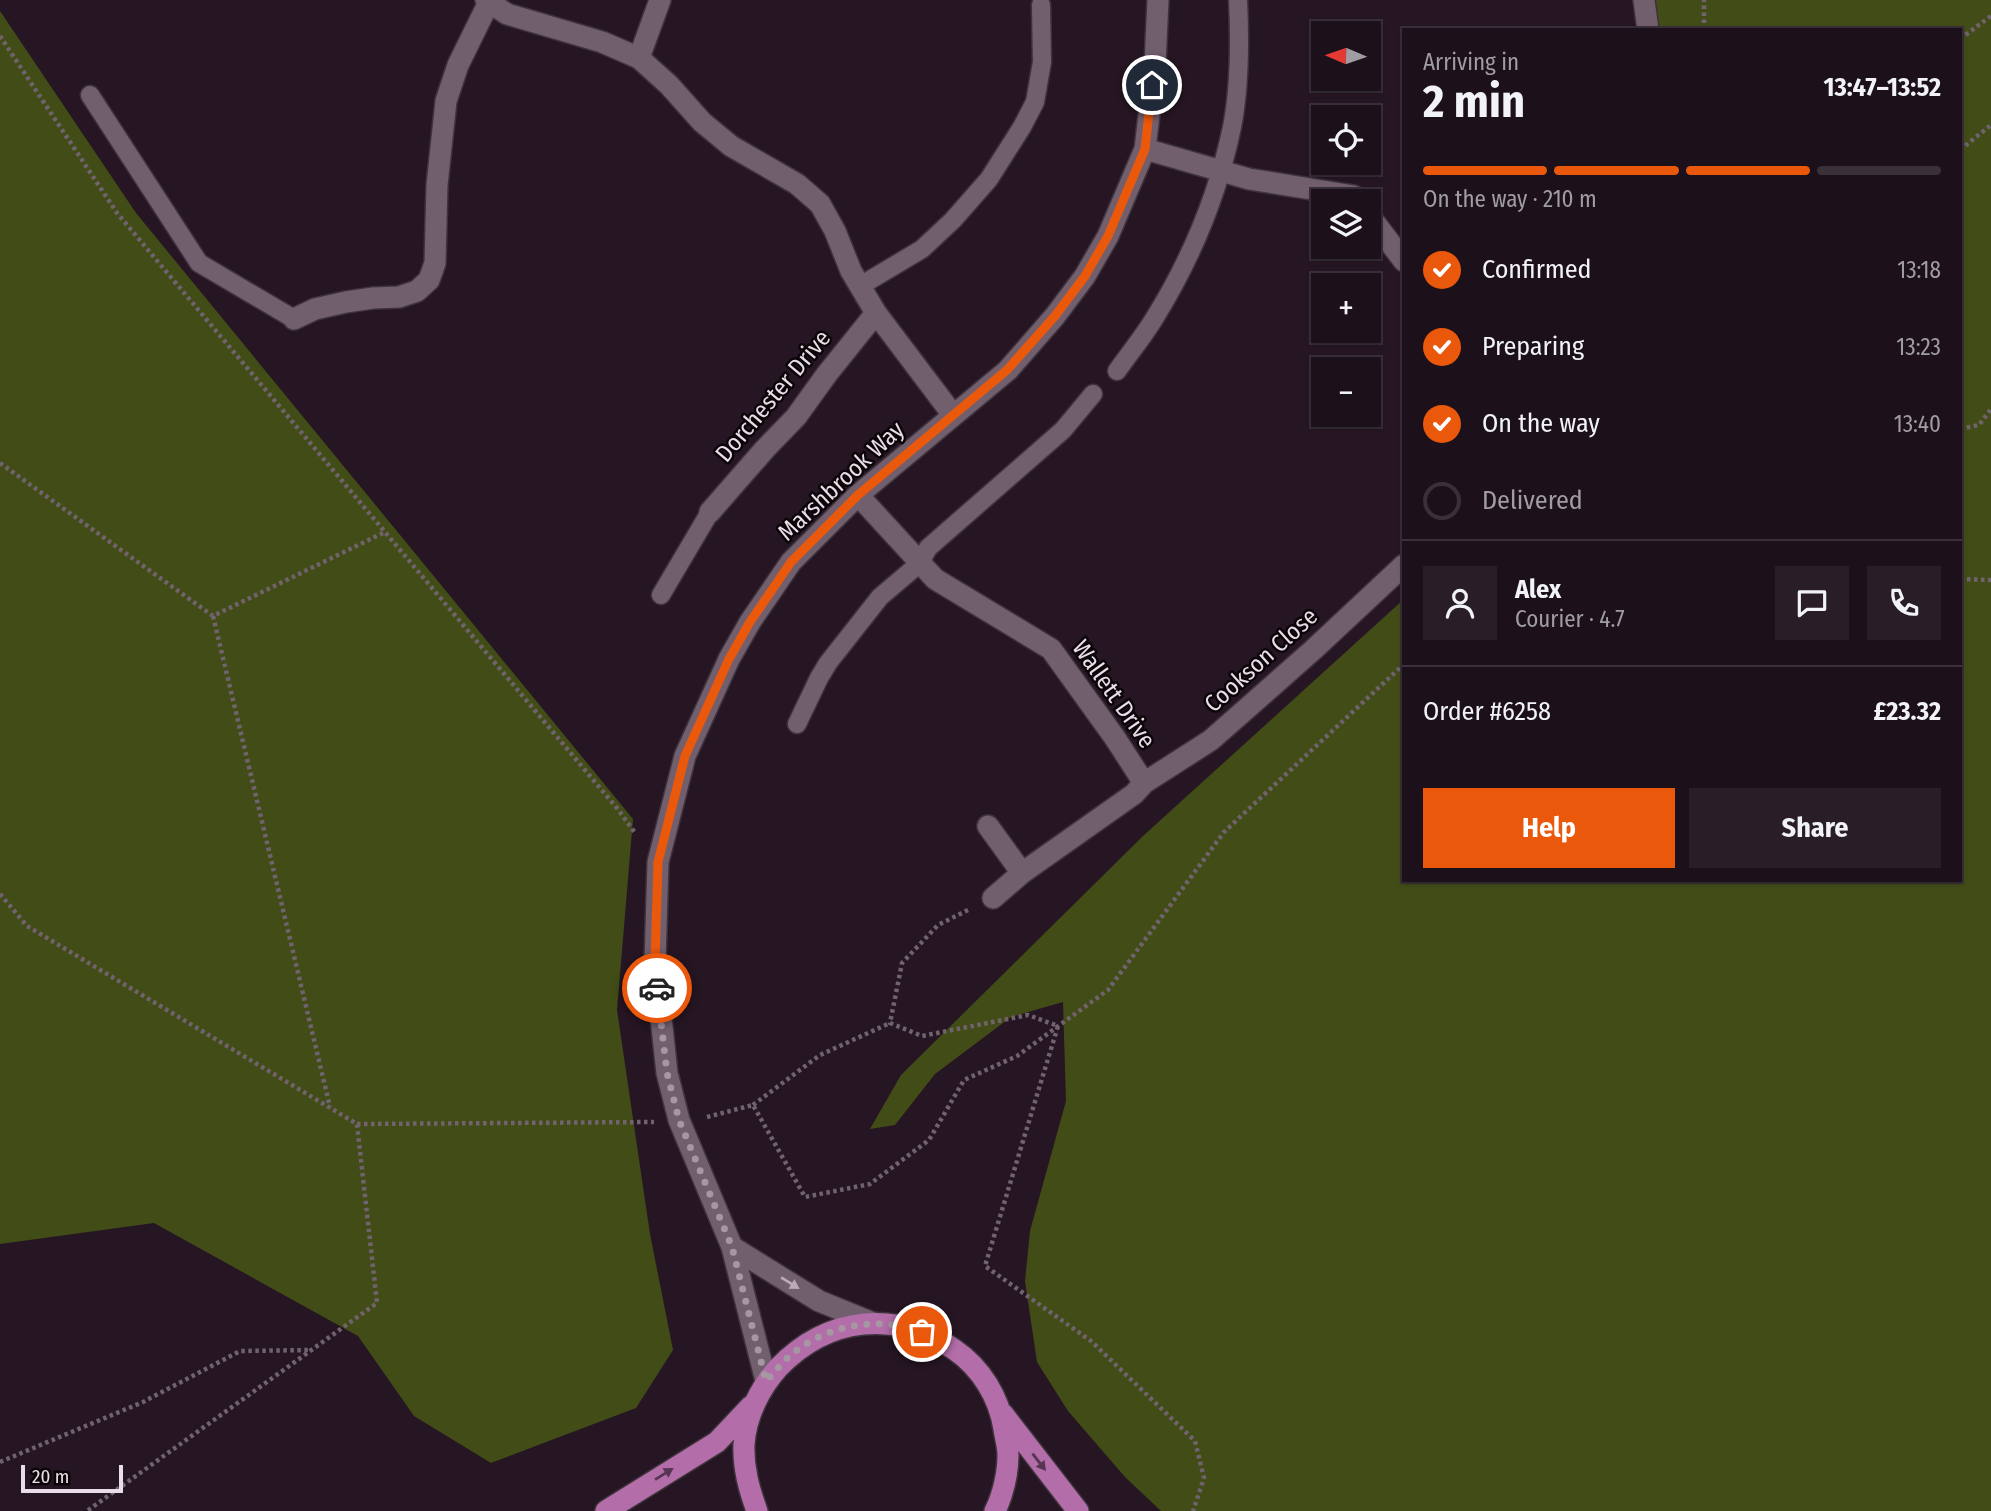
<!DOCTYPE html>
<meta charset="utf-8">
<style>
body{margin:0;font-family:"Fira Sans Condensed",sans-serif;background:#291e27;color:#f1f3f6;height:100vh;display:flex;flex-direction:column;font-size:26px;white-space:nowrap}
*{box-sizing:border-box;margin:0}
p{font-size:23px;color:#a09da2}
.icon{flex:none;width:38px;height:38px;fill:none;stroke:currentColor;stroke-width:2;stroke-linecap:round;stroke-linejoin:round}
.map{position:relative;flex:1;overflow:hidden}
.panel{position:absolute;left:1402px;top:28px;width:560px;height:854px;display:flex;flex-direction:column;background:#1c101a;border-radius:0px;box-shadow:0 2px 5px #0004,0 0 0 2px #3a3039}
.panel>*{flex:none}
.needle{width:46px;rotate:272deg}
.buttons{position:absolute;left:1311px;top:21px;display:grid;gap:14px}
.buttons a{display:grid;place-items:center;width:70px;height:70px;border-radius:0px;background:#1c101a;box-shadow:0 2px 5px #0004,0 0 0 2px #3a3039;font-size:35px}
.scale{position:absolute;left:21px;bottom:18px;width:102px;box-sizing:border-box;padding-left:7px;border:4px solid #e9dee7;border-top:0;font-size:19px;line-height:24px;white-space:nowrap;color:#e9dee7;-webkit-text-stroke:5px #0b050a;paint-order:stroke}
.pin{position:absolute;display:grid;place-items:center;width:60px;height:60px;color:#fff;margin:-30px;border:4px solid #fff;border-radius:50%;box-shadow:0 2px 7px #0007}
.courier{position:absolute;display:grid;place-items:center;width:70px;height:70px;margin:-35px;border:5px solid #ea580c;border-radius:50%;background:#fff;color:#222;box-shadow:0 2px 9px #0007}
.headline em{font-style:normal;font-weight:700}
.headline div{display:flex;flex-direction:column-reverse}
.headline{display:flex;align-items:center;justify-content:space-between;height:119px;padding:0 21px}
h1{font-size:46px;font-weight:700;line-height:52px}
.bar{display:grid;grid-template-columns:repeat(4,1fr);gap:10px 7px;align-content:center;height:84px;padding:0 21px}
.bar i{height:9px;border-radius:5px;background:#3a3039}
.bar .current{background:#ea580c}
.bar p{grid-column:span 4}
.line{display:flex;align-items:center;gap:18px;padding:0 21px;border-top:2px solid #3a3039}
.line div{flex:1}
.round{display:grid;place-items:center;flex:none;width:74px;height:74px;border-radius:0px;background:#291e27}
ol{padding:0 21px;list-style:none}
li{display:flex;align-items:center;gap:21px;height:77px}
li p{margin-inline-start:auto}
li .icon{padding:7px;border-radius:50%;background:#ea580c;color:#fff;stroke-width:4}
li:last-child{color:#a09da2}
li i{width:38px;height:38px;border:4px solid #3a3039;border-radius:50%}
.button{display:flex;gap:14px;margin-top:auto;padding:14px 21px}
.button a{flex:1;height:80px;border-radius:0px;background:#ea580c;color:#fff;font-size:28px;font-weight:700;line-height:80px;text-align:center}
.button a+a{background:#291e27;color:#f1f3f6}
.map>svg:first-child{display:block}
</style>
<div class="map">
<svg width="1991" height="1511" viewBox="0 0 1991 1511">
<rect width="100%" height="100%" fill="#261623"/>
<path fill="#424c17" d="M1651,0H1991V1511H1161L1125,1477L1068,1411L1037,1362L1025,1281L1030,1231L1066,1101L1063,1002L1011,1017L935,1074L895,1125L870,1129L901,1075L1143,836L1403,600L1404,880H1960V30H1655Z
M0,11L136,213L633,819L617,1010L650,1234L673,1350L636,1408L491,1463L414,1416L358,1336L154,1223L0,1244Z"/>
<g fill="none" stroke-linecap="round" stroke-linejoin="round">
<defs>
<path id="lane" d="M90,95L199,263L294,319
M860,286L922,249L953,220L989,179L1022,127L1035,102L1042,62L1041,5
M1117,371C1129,354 1143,337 1154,319C1190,261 1218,194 1232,127C1240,86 1240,42 1238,0
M661,595L710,512
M797,724L819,678L828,663L880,597L920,563L928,548L1063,430L1093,394"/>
<path id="street" d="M486,0L507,14L602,42L639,58L669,85L702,122L731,146L797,184L820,204L835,231L851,271L876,313L953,415
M1644,0L1648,30
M639,58L660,0
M1145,149L1249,179L1354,196L1359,201
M1368,214L1404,261
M294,319L315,309L346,302L373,298L399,297L417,291L429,280L435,263L437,185L446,101L458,65L489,2
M858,495L935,579L1051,649L1115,738L1144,783L1134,794L1022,873L993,898
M710,512L765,449L796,417L827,374L876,313
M1144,783L1211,740L1313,650L1404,565
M988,826L1022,873
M732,1247L819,1301L873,1323
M766,1381L732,1247L679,1120L667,1073L655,962L658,862L685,756L729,659L750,622L791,562L858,495L1008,370L1055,316L1085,276L1108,236L1145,149L1155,64L1158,0"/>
<path id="primary" d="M1003,1414L1078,1511
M606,1511L717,1442L751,1406
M757,1511C749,1489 743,1468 744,1444C746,1416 760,1388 778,1368C828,1316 896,1309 955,1350C981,1368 999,1397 1004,1429C1005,1437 1008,1446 1008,1455C1008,1473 1003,1495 995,1511"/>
</defs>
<use href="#lane" stroke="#3e333c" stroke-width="21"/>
<use href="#street" stroke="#3e333c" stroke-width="24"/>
<use href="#primary" stroke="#3e333c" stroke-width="24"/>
<path stroke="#71636e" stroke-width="4.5" stroke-dasharray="3.5 3.5" stroke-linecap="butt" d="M1704,30V0
M0,36L117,213L616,807L636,834
M1960,39L1991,16
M1960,150L1991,125
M1960,429L1979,425L1991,409
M0,463L213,616L385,532
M1960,579L1991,580
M213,616L330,1107
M0,894L27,926L357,1124L377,1303L87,1511
M968,910L938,925L902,963L890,1023L922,1036L1028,1015L1058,1026L985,1266L1091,1341L1195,1441L1204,1478L1193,1511
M753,1105L820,1055L890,1023
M707,1117L753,1105L805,1197L870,1184L929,1140L964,1080L1017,1056L1108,990L1224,832L1404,664
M357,1124L654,1122
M0,1462L143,1402L240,1351L311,1350"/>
<use href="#lane" stroke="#725f6e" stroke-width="18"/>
<use href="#street" stroke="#725f6e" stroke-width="21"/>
<use href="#primary" stroke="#b36da9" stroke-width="21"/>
</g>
<defs><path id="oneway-solid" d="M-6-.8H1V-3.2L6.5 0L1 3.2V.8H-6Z" transform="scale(1.75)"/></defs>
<use fill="#b9abb7" href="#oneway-solid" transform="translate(790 1283) rotate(32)"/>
<g fill="#573452">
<use href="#oneway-solid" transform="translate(1039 1462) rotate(52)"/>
<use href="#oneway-solid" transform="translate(664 1474) rotate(-32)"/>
</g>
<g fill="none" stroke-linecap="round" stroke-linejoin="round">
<path stroke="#a598a2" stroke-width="7" stroke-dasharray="0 12.6" d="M657,988L667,1073L679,1120L732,1247L766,1381C776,1371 785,1358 797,1350C833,1324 879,1316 922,1332"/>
<path stroke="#ea580c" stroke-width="9" d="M657,988L655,962L658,862L685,756L729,659L750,622L791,562L858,495L1007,370L1055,316L1085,276L1108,236L1145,149L1152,85"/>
</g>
<g text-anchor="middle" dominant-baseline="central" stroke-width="5" stroke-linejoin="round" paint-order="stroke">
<g font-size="24" fill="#e9dee7" stroke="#0b050a">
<text transform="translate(773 396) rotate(-50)">Dorchester Drive</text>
<text transform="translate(841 481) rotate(-43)">Marshbrook Way</text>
<text transform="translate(1261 660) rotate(-42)">Cookson Close</text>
<text transform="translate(1114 694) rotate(55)">Wallett Drive</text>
</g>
</g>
</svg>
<div class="buttons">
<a><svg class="needle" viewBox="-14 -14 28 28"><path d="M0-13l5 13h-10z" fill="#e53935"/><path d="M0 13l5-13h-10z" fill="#a09da2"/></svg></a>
<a><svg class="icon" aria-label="locate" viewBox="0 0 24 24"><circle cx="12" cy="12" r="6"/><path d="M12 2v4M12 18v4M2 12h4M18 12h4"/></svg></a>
<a><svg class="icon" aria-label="layers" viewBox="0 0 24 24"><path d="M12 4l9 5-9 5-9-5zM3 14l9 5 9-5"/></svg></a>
<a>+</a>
<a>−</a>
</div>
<div class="scale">20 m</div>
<div class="pin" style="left:922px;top:1332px;background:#ea580c"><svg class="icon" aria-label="bag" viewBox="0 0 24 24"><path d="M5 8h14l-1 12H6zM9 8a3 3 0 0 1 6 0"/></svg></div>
<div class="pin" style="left:1152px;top:85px;background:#1f2937"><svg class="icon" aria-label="home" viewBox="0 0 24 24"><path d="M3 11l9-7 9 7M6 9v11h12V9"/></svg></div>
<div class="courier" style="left:657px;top:988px"><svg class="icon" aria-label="car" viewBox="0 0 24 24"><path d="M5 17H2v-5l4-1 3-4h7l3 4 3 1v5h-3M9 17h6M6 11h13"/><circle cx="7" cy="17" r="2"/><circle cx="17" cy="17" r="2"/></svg></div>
<section class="panel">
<div class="headline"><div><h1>2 min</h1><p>Arriving in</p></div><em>13:47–13:52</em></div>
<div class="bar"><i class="current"></i><i class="current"></i><i class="current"></i><i></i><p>On the way · 210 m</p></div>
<ol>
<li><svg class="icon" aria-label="check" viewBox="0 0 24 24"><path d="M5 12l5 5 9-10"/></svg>Confirmed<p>13:18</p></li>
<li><svg class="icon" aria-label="check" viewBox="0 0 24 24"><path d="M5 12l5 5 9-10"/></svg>Preparing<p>13:23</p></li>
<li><svg class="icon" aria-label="check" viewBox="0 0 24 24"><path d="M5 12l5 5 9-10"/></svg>On the way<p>13:40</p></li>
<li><i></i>Delivered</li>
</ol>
<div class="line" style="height:126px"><a class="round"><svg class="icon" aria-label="person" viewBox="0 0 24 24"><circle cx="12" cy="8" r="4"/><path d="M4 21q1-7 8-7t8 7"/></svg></a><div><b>Alex</b><p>Courier · 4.7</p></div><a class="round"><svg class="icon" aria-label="chat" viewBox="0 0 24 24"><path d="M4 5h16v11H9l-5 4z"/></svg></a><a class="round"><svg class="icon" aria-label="phone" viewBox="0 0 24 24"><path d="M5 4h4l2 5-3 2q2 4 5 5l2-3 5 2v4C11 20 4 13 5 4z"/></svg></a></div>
<div class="line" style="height:91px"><div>Order #6258</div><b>£23.32</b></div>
<div class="button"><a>Help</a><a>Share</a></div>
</section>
</div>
